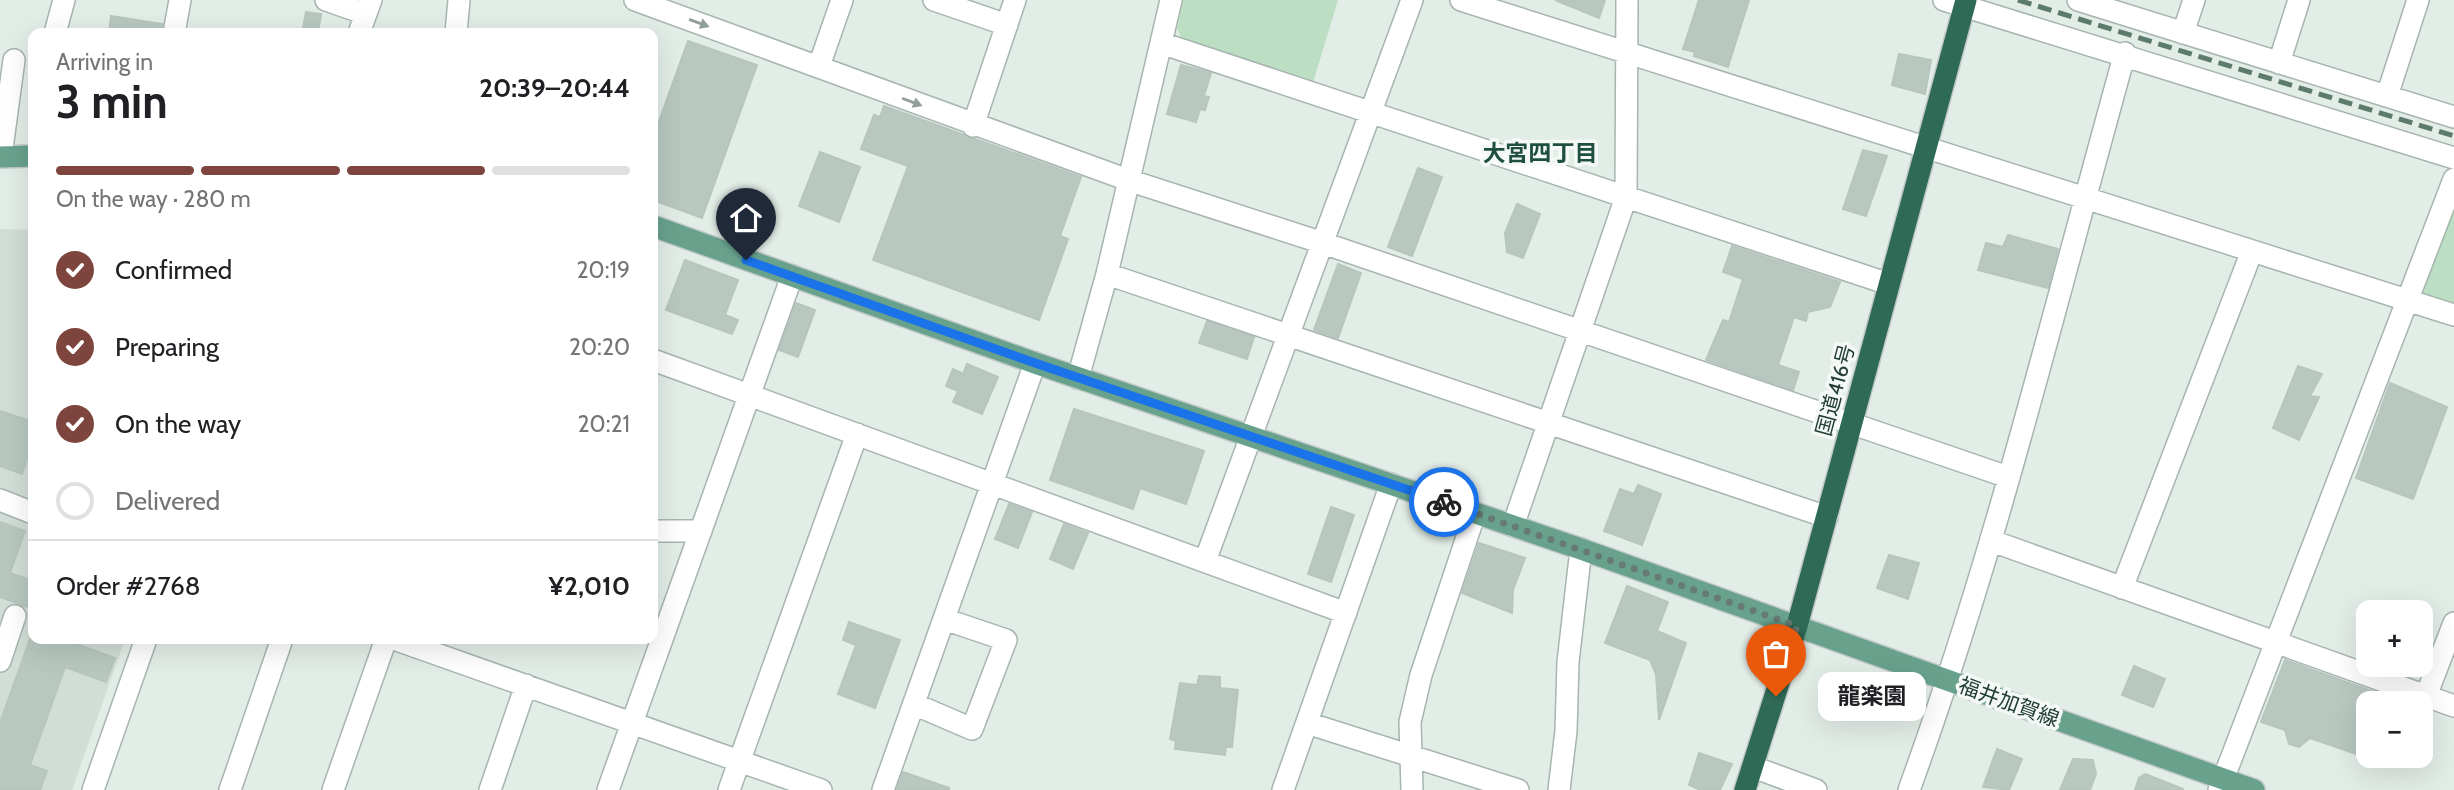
<!DOCTYPE html>
<meta charset="utf-8">
<style>
body{margin:0;font-family:Cabin,"Noto Sans JP",sans-serif;background:#f2f2f2;color:#202124;height:100vh;display:flex;flex-direction:column;font-size:26px;white-space:nowrap}
*{box-sizing:border-box;margin:0}
p{font-size:23px;color:#757577}
.icon{flex:none;width:38px;height:38px;fill:none;stroke:currentColor;stroke-width:2;stroke-linecap:round;stroke-linejoin:round}
.map{position:relative;flex:1;overflow:hidden}
.side{position:absolute;left:28px;top:28px;width:630px;height:616px;display:flex;flex-direction:column;background:#fff;border-radius:14px;box-shadow:0 7px 28px #0002}
.side>*{flex:none}
.tools{position:absolute;left:2356px;top:600px;display:grid;gap:14px}
.tools a{display:grid;place-items:center;width:77px;height:77px;border-radius:14px;background:#fff;box-shadow:0 7px 28px #0002;font-size:35px}
.pin{position:absolute;display:grid;place-items:center;width:60px;height:60px;color:#fff;margin:-72px -30px;border-radius:50% 50% 50% 0;rotate:-45deg;box-shadow:0 0 7px #0007}
.pin .icon{rotate:45deg}
.courier{position:absolute;display:grid;place-items:center;width:70px;height:70px;margin:-35px;border:5px solid #1a73e8;border-radius:50%;background:#fff;color:#222;box-shadow:0 2px 9px #0007}
.bubble{position:absolute;height:49px;border-radius:14px;background:#fff;box-shadow:0 7px 28px #0002;font-size:23px;font-weight:700;line-height:49px;text-align:center}
.headline em{font-style:normal;font-weight:700}
.headline div{display:flex;flex-direction:column-reverse}
.headline{display:flex;align-items:center;justify-content:space-between;height:119px;padding:0 28px}
h1{font-size:46px;font-weight:700;line-height:52px}
.bar{display:grid;grid-template-columns:repeat(4,1fr);gap:10px 7px;align-content:center;height:84px;padding:0 28px}
.bar i{height:9px;border-radius:5px;background:#e0e0e0}
.bar .current{background:#7e453e}
.bar p{grid-column:span 4}
.line{display:flex;align-items:center;gap:18px;padding:0 28px;border-top:2px solid #e0e0e0}
.line div{flex:1}
ol{padding:0 28px;list-style:none}
li{display:flex;align-items:center;gap:21px;height:77px}
li p{margin-inline-start:auto}
li .icon{padding:7px;border-radius:50%;background:#7e453e;color:#fff;stroke-width:4}
li:last-child{color:#757577}
li i{width:38px;height:38px;border:4px solid #e0e0e0;border-radius:50%}
.map>svg:first-child{display:block}
</style>
<div class="map">
<svg width="2454" height="790" viewBox="0 0 2454 790">
<rect width="100%" height="100%" fill="#e3ede7"/>
<path fill="#d1ddd6" d="M0,229L33,230V639H125L72,790H0Z"/>
<path fill="#bcdec2" d="M1183,0H1338L1312,86L1185,44L1177,29Z
M2454,179V315L2408,300Z"/>
<path fill="#b8c8c0" stroke="#b6c6be" stroke-width="2" d="M1555,0H1605L1599,18Z
M1699,0H1749L1728,67L1694,56L1695,52L1683,49Z
M306,12L321,14L318,33H302Z
M111,16L162,24L161,33H109Z
M688,41L757,65L702,218L653,200V138Z
M1899,54L1931,60L1925,94L1892,85Z
M1181,65L1211,73L1204,96L1209,97L1205,110L1200,109L1196,122L1167,114Z
M884,106L1081,177L1060,236L1068,239L1039,320L873,260L908,166L861,149L874,115L880,117Z
M1863,150L1887,156L1866,216L1843,209Z
M820,152L860,167L839,222L799,206Z
M1418,168L1442,177L1412,256L1388,247Z
M1517,204L1540,214L1523,258L1507,252L1505,233Z
M2008,235L2058,249L2048,288L1978,270L1986,243L2003,247Z
M1732,246L1840,282L1830,307L1808,312L1806,321L1794,317L1778,365L1799,372L1793,390L1706,360L1723,320L1729,322L1743,279L1723,272Z
M685,260L738,280L725,315L738,320L732,334L666,310Z
M1338,264L1361,273L1338,338L1314,330Z
M796,303L815,310L798,357L779,350Z
M1207,321L1254,337L1247,359L1199,343Z
M967,364L998,377L982,414L953,402L958,391L946,386L953,369L963,374Z
M2298,366L2322,374L2310,396L2319,397L2299,440L2273,428Z
M2390,383L2447,407L2413,499L2356,478Z
M1074,409L1204,451L1186,504L1140,488L1133,509L1050,480Z
M0,411L33,422V441L22,474L0,466Z
M1638,485L1661,494L1642,545L1604,531L1620,489L1634,494Z
M1009,504L1032,512L1018,548L995,539Z
M1331,507L1354,515L1331,582L1308,574Z
M0,522L25,531L10,573L33,581V609L0,597Z
M1064,524L1088,533L1073,569L1050,559Z
M1479,543L1525,558L1513,590L1512,613L1462,593Z
M1889,555L1919,563L1908,599L1877,588Z
M1627,586L1668,602L1657,631L1686,643L1659,720L1656,674L1650,660L1605,643Z
M849,622L900,640L875,708L838,694L856,645L843,640Z
M30,639H75L74,643L115,658L106,682L65,667L30,765L47,771L40,790H0V723Z
M2285,660L2402,702V704H2368V732L2359,755L2310,738L2299,747L2289,744L2285,730L2261,722Z
M2134,666L2165,679L2153,707L2122,695Z
M1199,676L1220,677V688L1238,690L1232,747H1226L1225,755L1175,749L1176,741L1170,739L1180,683L1197,685Z
M1997,749L2022,759L2009,790L1983,787Z
M1699,753L1732,764L1720,790H1701L1689,785Z
M2073,759L2093,760L2096,774L2090,790H2060Z
M903,772L949,788V790H897Z
M2145,774L2183,789V790H2135L2139,778Z"/>
<g fill="none" stroke-linecap="round" stroke-linejoin="round">
<defs>
<path id="minor" d="M326,0L366,14
M635,0L1128,180L1323,243L2008,477
M934,0L1007,25
M1461,0L2454,315
M1944,0L2454,158
M2078,0L2454,117
M55,33L64,0
M174,33L180,0
M359,33L371,0
M456,33L459,0
M2183,33L2194,0
M1161,43L1889,284
M2279,63L2299,0
M819,66L842,0
M2387,96L2418,0
M973,126L1015,0
M1,156L14,60
M1107,274L1827,517
M653,360L1346,613
M1078,378L1107,274L1171,0
M0,500L33,513
M1513,526L1626,197L1627,0
M653,531H701
M1992,541L2454,706
M1205,561L1412,0
M2122,588L2252,251
M394,639L821,790
M0,661L15,616
M2426,696L2454,623
M914,704L972,729L1006,640L944,619
M1307,723L1518,790
M1753,767L1816,790
M93,790L146,639
M230,790L282,639
M333,790L386,639
M490,790L526,685
M608,790L792,276
M729,790L857,434
M883,790L1035,363
M1283,790L1391,484
M1412,790L1410,722L1421,675L1475,513
M1559,790L1566,731L1568,662L1581,549
M1909,790C1997,549 2056,300 2125,53
M2219,790L2454,179"/>
<path id="major" d="M0,157L33,156
M653,226L1035,363L1581,549L2254,790"/>
<path id="highway" d="M1745,790L1797,626L1966,0"/>
</defs>
<use href="#minor" stroke="#a6b5ae" stroke-width="24"/>
<use href="#major" stroke="#c1c9c6" stroke-width="24"/>
<use href="#highway" stroke="#c1c9c6" stroke-width="24"/>
<use href="#minor" stroke="#fff" stroke-width="21"/>
<use href="#major" stroke="#68a28d" stroke-width="21"/>
<use href="#highway" stroke="#2f6a57" stroke-width="21"/>
<path stroke="#5d7a6f" stroke-width="5" stroke-dasharray="14 7" stroke-linecap="butt" d="M2018,0L2454,136"/>
</g>
<defs><path id="oneway-solid" d="M-6-.8H1V-3.2L6.5 0L1 3.2V.8H-6Z" transform="scale(1.75)"/></defs>
<g fill="#919e9a">
<use href="#oneway-solid" transform="translate(699 23) rotate(20)"/>
<use href="#oneway-solid" transform="translate(912 102) rotate(21)"/>
</g>
<g fill="none" stroke-linecap="round" stroke-linejoin="round">
<path stroke="#667b73" stroke-width="7" stroke-dasharray="0 12.6" d="M1444,502L1797,626L1776,696"/>
<path stroke="#1a73e8" stroke-width="9" d="M746,260L1035,363L1444,502"/>
</g>
<g text-anchor="middle" dominant-baseline="central" stroke-width="7" stroke-linejoin="round" paint-order="stroke">
<g font-size="21" fill="#233e34" stroke="#f4f9f6">
<text transform="translate(1835 390) rotate(-75)">国道416号</text>
<text transform="translate(2009 702) rotate(20)">福井加賀線</text>
</g>
<g font-size="23" font-weight="bold" fill="#1f503f" stroke="#f4f9f6">
<text x="1540" y="153">大宮四丁目</text>
</g>
</g>
</svg>
<div class="tools">
<a>+</a>
<a>−</a>
</div>
<div class="pin" style="left:1776px;top:696px;background:#ea580c"><svg class="icon" aria-label="bag" viewBox="0 0 24 24"><path d="M5 8h14l-1 12H6zM9 8a3 3 0 0 1 6 0"/></svg></div>
<div class="pin" style="left:746px;top:260px;background:#1f2937"><svg class="icon" aria-label="home" viewBox="0 0 24 24"><path d="M3 11l9-7 9 7M6 9v11h12V9"/></svg></div>
<div class="courier" style="left:1444px;top:502px"><svg class="icon" aria-label="bike" viewBox="0 0 24 24"><circle cx="6" cy="16" r="4"/><circle cx="18" cy="16" r="4"/><path d="M6 16l4-8h5l3 8M10 8l3 8H6M13 5h3"/></svg></div>
<div class="bubble" style="left:1818px;top:672px;width:108px">龍楽園</div>
<section class="side">
<div class="headline"><div><h1>3 min</h1><p>Arriving in</p></div><em>20:39–20:44</em></div>
<div class="bar"><i class="current"></i><i class="current"></i><i class="current"></i><i></i><p>On the way · 280 m</p></div>
<ol>
<li><svg class="icon" aria-label="check" viewBox="0 0 24 24"><path d="M5 12l5 5 9-10"/></svg>Confirmed<p>20:19</p></li>
<li><svg class="icon" aria-label="check" viewBox="0 0 24 24"><path d="M5 12l5 5 9-10"/></svg>Preparing<p>20:20</p></li>
<li><svg class="icon" aria-label="check" viewBox="0 0 24 24"><path d="M5 12l5 5 9-10"/></svg>On the way<p>20:21</p></li>
<li><i></i>Delivered</li>
</ol>
<div class="line" style="height:91px"><div>Order #2768</div><b>¥2,010</b></div>
</section>
</div>
